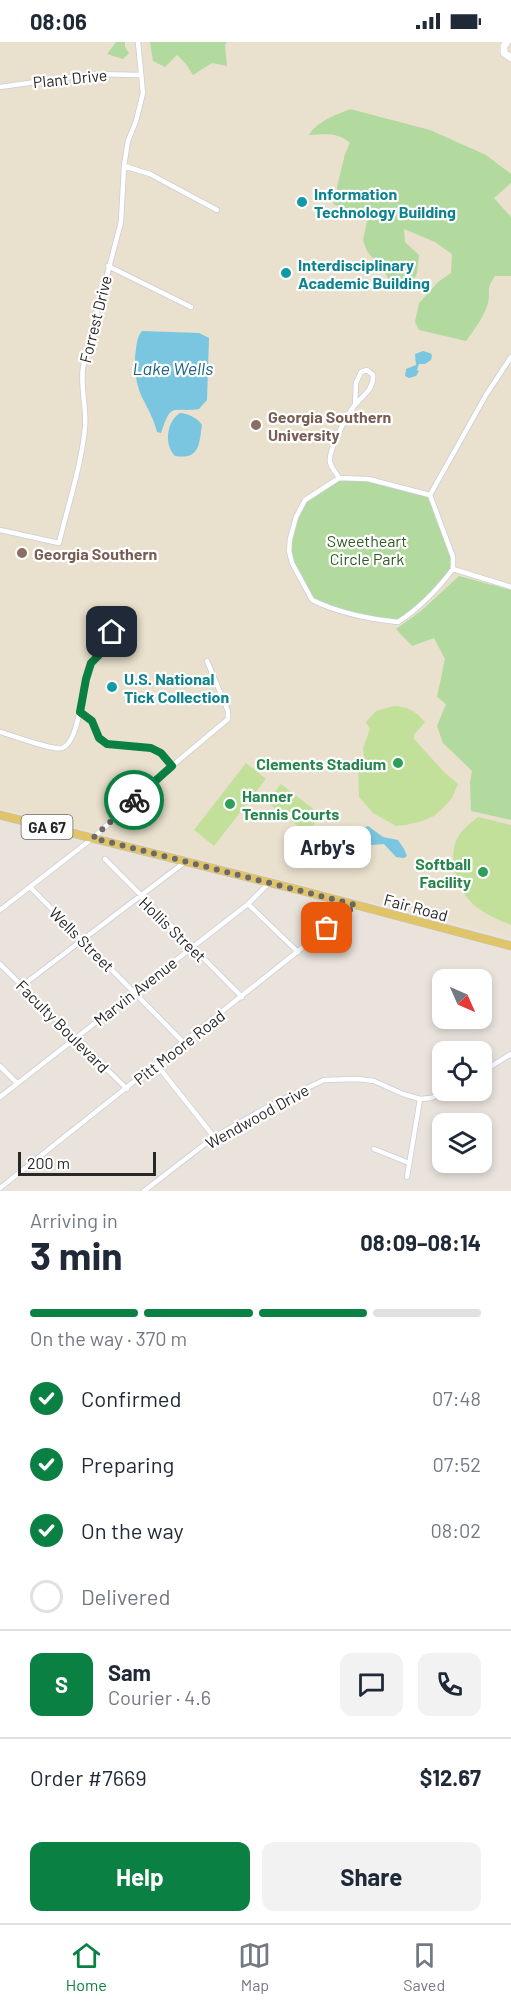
<!DOCTYPE html>
<meta charset="utf-8">
<style>
body{margin:0;font-family:Barlow,sans-serif;background:#f2f2f3;color:#1f2937;height:100vh;display:flex;flex-direction:column;font-size:22px;white-space:nowrap}
*{box-sizing:border-box;margin:0}
p{font-size:20px;color:#747a83}
.icon{flex:none;width:33px;height:33px;fill:none;stroke:currentColor;stroke-width:2;stroke-linecap:round;stroke-linejoin:round}
.map{position:relative;height:1149px;overflow:hidden}
.sheet{display:flex;flex-direction:column;background:#fff;flex:1}
.sheet>*{flex:none}
.needle{width:39px;rotate:135deg}
.buttons{position:absolute;left:432px;top:927px;display:grid;gap:12px}
.buttons a{display:grid;place-items:center;width:60px;height:60px;border-radius:12px;background:#fff;box-shadow:0 3px 9px #0003;font-size:30px}
.scale{position:absolute;left:18px;bottom:15px;width:138px;box-sizing:border-box;padding-left:6px;border:3px solid #282828;border-top:0;font-size:16px;line-height:21px;white-space:nowrap;color:#282828;-webkit-text-stroke:4px #fff;paint-order:stroke}
.pin{position:absolute;display:grid;place-items:center;width:51px;height:51px;color:#fff;margin:-26px;border-radius:12px;box-shadow:0 3px 9px #0006}
.courier{position:absolute;display:grid;place-items:center;width:60px;height:60px;margin:-30px;border:4px solid #0b8043;border-radius:50%;background:#fff;color:#222;box-shadow:0 2px 8px #0007}
.bubble{position:absolute;height:42px;border-radius:12px;background:#fff;box-shadow:0 3px 9px #0003;font-size:20px;font-weight:700;line-height:42px;text-align:center}
.overview em{font-style:normal;font-weight:700}
.overview div{display:flex;flex-direction:column-reverse}
.overview{display:flex;align-items:center;justify-content:space-between;height:102px;padding:0 30px}
h1{font-size:39px;font-weight:700;line-height:45px}
.bar{display:grid;grid-template-columns:repeat(4,1fr);gap:9px 6px;align-content:center;height:72px;padding:0 30px}
.bar i{height:8px;border-radius:4px;background:#e0e1e3}
.bar .current{background:#0b8043}
.bar p{grid-column:span 4}
.line{display:flex;align-items:center;gap:15px;padding:0 30px;border-top:2px solid #e0e1e3}
.line div{flex:1}
.round{display:grid;place-items:center;flex:none;width:63px;height:63px;border-radius:12px;background:#f2f2f3}
ol{padding:0 30px;list-style:none}
li{display:flex;align-items:center;gap:18px;height:66px}
li p{margin-inline-start:auto}
li .icon{padding:6px;border-radius:50%;background:#0b8043;color:#fff;stroke-width:4}
li:last-child{color:#747a83}
li i{width:33px;height:33px;border:3px solid #e0e1e3;border-radius:50%}
.cta{display:flex;gap:12px;margin-top:auto;padding:12px 30px}
.cta a{flex:1;height:69px;border-radius:12px;background:#0b8043;color:#fff;font-size:24px;font-weight:700;line-height:69px;text-align:center}
.cta a+a{background:#f2f2f3;color:#1f2937}
.status{display:flex;justify-content:space-between;align-items:center;height:42px;padding:0 30px;background:#fff;direction:ltr}
.status svg{height:16px;fill:currentColor}
.tab-bar{display:flex;justify-content:space-around;align-items:center;height:84px;border-top:2px solid #e0e1e3;background:#fff;font-size:16px;color:#747a83}
.tab-bar a{display:grid;justify-items:center;gap:3px}
.tab-bar .current{color:#0b8043}
.map>svg:first-child{display:block}
</style>
<div class="status"><b>08:06</b><svg viewBox="0 0 49 12"><path d="M0 12V9h3v3zM5 12V6h3v6zM10 12V3h3v9zM15 12V0h3v12zM26 1h20v11H26zM47 4h2v5h-2z"/></svg></div>
<div class="map">
<svg width="511" height="1149" viewBox="0 0 511 1149">
<rect width="100%" height="100%" fill="#e9e3dc"/>
<path fill="#e9e0cd" d="M0,0H511V896L0,766Z"/>
<path fill="#b3da9e" d="M116,0H125V5L129,11L123,17L107,12Z
M150,0H227L225,3L227,24L212,21L193,33L186,22L177,13L165,25L153,19Z
M350,67L430,88L486,113L511,132V141L494,156L511,175V234H495C485,249 491,247 488,261C484,275 474,288 466,299L419,288L415,280L419,261L438,240L451,231L452,212L435,200L404,187L405,200L419,213L417,231L409,249L392,247L387,234L367,209L363,198L368,175L333,162L345,112L350,101C339,90 324,92 309,93C317,79 336,73 350,67Z
M339,436L368,437L430,453C436,470 455,509 453,524C451,539 410,570 398,580L353,573L312,558L292,521L290,497L305,458Z
M459,534L511,548V778L471,769L470,740L472,729L443,701L437,684L446,662L437,655L445,617L434,596L412,604L396,587L421,569Z"/>
<path fill="#c3e09b" d="M394,664C408,665 416,669 425,680L414,693V697L443,729L458,742L452,756L444,765L434,774L422,779L406,783L396,784L373,771L359,755L358,727L364,715L363,706L370,687L366,680L376,669Z
M246,721L266,737L214,804L194,788Z
M281,742L321,773L307,791L267,760Z
M478,775L511,783V883C499,878 484,872 474,863C458,849 448,820 456,799C459,790 470,781 478,775Z"/>
<path fill="#7ac5e0" d="M142,289L199,291L209,296L207,358L199,367C172,371 172,358 161,391L157,390C154,378 149,369 144,359C136,345 133,324 136,307C137,301 137,295 142,289Z
M423,309L430,311L432,313L431,318L425,322H419L417,328L419,329L416,334L409,336L405,334L406,327L416,323L415,312Z
M180,371C187,371 198,376 202,383C199,402 200,418 175,414C164,403 166,380 180,371Z
M368,784L383,795L398,798L404,807L407,814L404,816L396,815L384,802L372,803L364,802L360,792L362,787Z"/>
<g fill="none" stroke-linecap="round" stroke-linejoin="round">
<defs>
<path id="street" d="M0,45L92,32L141,33
M124,124L150,132L217,168
M108,224L191,265
M339,436L305,458L296,475L290,497L289,509L292,521L312,558C339,571 368,577 398,580C420,566 437,548 453,527V515L430,453
M339,436C336,431 331,425 330,420C328,409 347,373 354,364C362,354 374,348 373,333L367,328L361,330L356,341L355,363
M339,436L368,437L430,453
M430,453L486,353L511,315
M0,488L59,501C68,463 81,425 85,386C87,366 80,346 83,325L121,180L124,124L128,99L136,79L143,51L138,0
M453,527L511,545
M80,670L92,679L99,696L107,702L151,706L161,712L172,724
M0,690C11,693 54,709 62,706C78,701 82,652 86,637C90,621 96,619 105,607C109,603 110,595 112,590
M105,817L242,955
M30,845L184,1001
M248,862L298,910
M0,868L93,796L160,734L228,677V669L207,619
M0,922L127,1047
M23,943L185,820
M157,1023L214,1095
M0,1024L17,1041
M482,1030L511,1012
M0,1055L248,862L269,841
M374,1107L409,1121
M407,1135L420,1057
M0,1146L356,863
M144,1149L214,1095L273,1062L324,1038L357,1037L374,1039L403,1052L420,1057L431,1056L450,1048"/>
<path id="secondary" d="M507,0L504,4V11L511,16"/>
<path id="primary" d="M0,773L311,851L511,904"/>
</defs>
<use href="#street" stroke="#cacdd9" stroke-width="6"/>
<use href="#secondary" stroke="#cacdd9" stroke-width="8"/>
<use href="#primary" stroke="#c3c3c3" stroke-width="9"/>
<use href="#street" stroke="#fff" stroke-width="4.5"/>
<use href="#secondary" stroke="#fff" stroke-width="7"/>
<use href="#primary" stroke="#e0c46a" stroke-width="8"/>
</g>
<g fill="none" stroke-linecap="round" stroke-linejoin="round">
<path stroke="#6c6967" stroke-width="6" stroke-dasharray="0 10.8" d="M134,758L93,796L356,863L327,886"/>
<path stroke="#0b8043" stroke-width="8" d="M112,590L107,605L91,621L86,637L80,670L92,679L99,696L107,702L151,706L161,711L172,724L134,758"/>
</g>
<g fill="#0f9aa8" stroke="#fff" stroke-width="2">
<circle cx="302" cy="160" r="6"/>
<circle cx="286" cy="231" r="6"/>
<circle cx="112" cy="645" r="6"/>
</g>
<g fill="#8d6e63" stroke="#fff" stroke-width="2">
<circle cx="256" cy="383" r="6"/>
<circle cx="22" cy="511" r="6"/>
</g>
<g fill="#2e9e5b" stroke="#fff" stroke-width="2">
<circle cx="398" cy="721" r="6"/>
<circle cx="230" cy="762" r="6"/>
<circle cx="483" cy="830" r="6"/>
</g>
<g text-anchor="middle" dominant-baseline="central" stroke-width="4.5" stroke-linejoin="round" paint-order="stroke">
<rect fill="#fff" stroke="#686868" stroke-width="1.5" x="21.5" y="773" width="51" height="24" rx="4.5"/>
<g font-size="15" font-weight="bold" fill="#282828">
<text x="47" y="785">GA 67</text>
</g>
<g font-size="16" fill="#282828" stroke="#fff">
<text transform="translate(70 36) rotate(-6)">Plant Drive</text>
<text transform="translate(95 277) rotate(-76)">Forrest Drive</text>
<text transform="translate(416 865) rotate(15)">Fair Road</text>
<text transform="translate(173 887) rotate(44)">Hollis Street</text>
<text transform="translate(82 897) rotate(45)">Wells Street</text>
<text transform="translate(135 949) rotate(-38)">Marvin Avenue</text>
<text transform="translate(63 984) rotate(45)">Faculty Boulevard</text>
<text transform="translate(179 1005) rotate(-38)">Pitt Moore Road</text>
<text transform="translate(257 1074) rotate(-29)">Wendwood Drive</text>
</g>
<g font-size="16" font-weight="bold" fill="#0d838f" stroke="#fff" text-anchor="start">
<text x="314" y="151">Information<tspan x="314" dy="18">Technology Building</tspan></text>
<text x="298" y="222">Interdisciplinary<tspan x="298" dy="18">Academic Building</tspan></text>
<text x="124" y="636">U.S. National<tspan x="124" dy="18">Tick Collection</tspan></text>
</g>
<g font-size="16" font-weight="bold" fill="#785e54" stroke="#fff" text-anchor="start">
<text x="268" y="374">Georgia Southern<tspan x="268" dy="18">University</tspan></text>
<text x="34" y="511">Georgia Southern</text>
</g>
<g font-size="16" fill="#2e5c21" stroke="#fff">
<text x="367" y="498">Sweetheart<tspan x="367" dy="18">Circle Park</tspan></text>
</g>
<g font-size="16" font-weight="bold" fill="#27864d" stroke="#fff" text-anchor="end">
<text x="386" y="721">Clements Stadium</text>
<text x="242" y="753" text-anchor="start">Hanner<tspan x="242" dy="18">Tennis Courts</tspan></text>
<text x="471" y="821">Softball<tspan x="471" dy="18">Facility</tspan></text>
</g>
<g font-size="18" font-style="italic" fill="#1c6488" stroke="#fff">
<text x="173" y="326">Lake Wells</text>
</g>
</g>
</svg>
<div class="buttons">
<a><svg class="needle" viewBox="-14 -14 28 28"><path d="M0-13l5 13h-10z" fill="#e53935"/><path d="M0 13l5-13h-10z" fill="#747a83"/></svg></a>
<a><svg class="icon" aria-label="locate" viewBox="0 0 24 24"><circle cx="12" cy="12" r="6"/><path d="M12 2v4M12 18v4M2 12h4M18 12h4"/></svg></a>
<a><svg class="icon" aria-label="layers" viewBox="0 0 24 24"><path d="M12 4l9 5-9 5-9-5zM3 14l9 5 9-5"/></svg></a>
</div>
<div class="scale">200 m</div>
<div class="pin" style="left:327px;top:886px;background:#ea580c"><svg class="icon" aria-label="bag" viewBox="0 0 24 24"><path d="M5 8h14l-1 12H6zM9 8a3 3 0 0 1 6 0"/></svg></div>
<div class="pin" style="left:112px;top:590px;background:#1f2937"><svg class="icon" aria-label="home" viewBox="0 0 24 24"><path d="M3 11l9-7 9 7M6 9v11h12V9"/></svg></div>
<div class="courier" style="left:134px;top:758px"><svg class="icon" aria-label="bike" viewBox="0 0 24 24"><circle cx="6" cy="16" r="4"/><circle cx="18" cy="16" r="4"/><path d="M6 16l4-8h5l3 8M10 8l3 8H6M13 5h3"/></svg></div>
<div class="bubble" style="left:284px;top:784px;width:87px">Arby's</div>
</div>
<section class="sheet">
<div class="overview"><div><h1>3 min</h1><p>Arriving in</p></div><em>08:09–08:14</em></div>
<div class="bar"><i class="current"></i><i class="current"></i><i class="current"></i><i></i><p>On the way · 370 m</p></div>
<ol>
<li><svg class="icon" aria-label="check" viewBox="0 0 24 24"><path d="M5 12l5 5 9-10"/></svg>Confirmed<p>07:48</p></li>
<li><svg class="icon" aria-label="check" viewBox="0 0 24 24"><path d="M5 12l5 5 9-10"/></svg>Preparing<p>07:52</p></li>
<li><svg class="icon" aria-label="check" viewBox="0 0 24 24"><path d="M5 12l5 5 9-10"/></svg>On the way<p>08:02</p></li>
<li><i></i>Delivered</li>
</ol>
<div class="line" style="height:108px"><b class="round" style="background:#0b8043;color:#fff">S</b><div><b>Sam</b><p>Courier · 4.6</p></div><a class="round"><svg class="icon" aria-label="chat" viewBox="0 0 24 24"><path d="M4 5h16v11H9l-5 4z"/></svg></a><a class="round"><svg class="icon" aria-label="phone" viewBox="0 0 24 24"><path d="M5 4h4l2 5-3 2q2 4 5 5l2-3 5 2v4C11 20 4 13 5 4z"/></svg></a></div>
<div class="line" style="height:78px"><div>Order #7669</div><b>$12.67</b></div>
<div class="cta"><a>Help</a><a>Share</a></div>
</section>
<nav class="tab-bar">
<a class="current"><svg class="icon" aria-label="home" viewBox="0 0 24 24"><path d="M3 11l9-7 9 7M6 9v11h12V9"/></svg>Home</a>
<a><svg class="icon" aria-label="map" viewBox="0 0 24 24"><path d="M3 6l6-2 6 2 6-2v14l-6 2-6-2-6 2zM9 4v14M15 6v14"/></svg>Map</a>
<a><svg class="icon" aria-label="saved" viewBox="0 0 24 24"><path d="M7 4h10v16l-5-4-5 4z"/></svg>Saved</a>
</nav>
